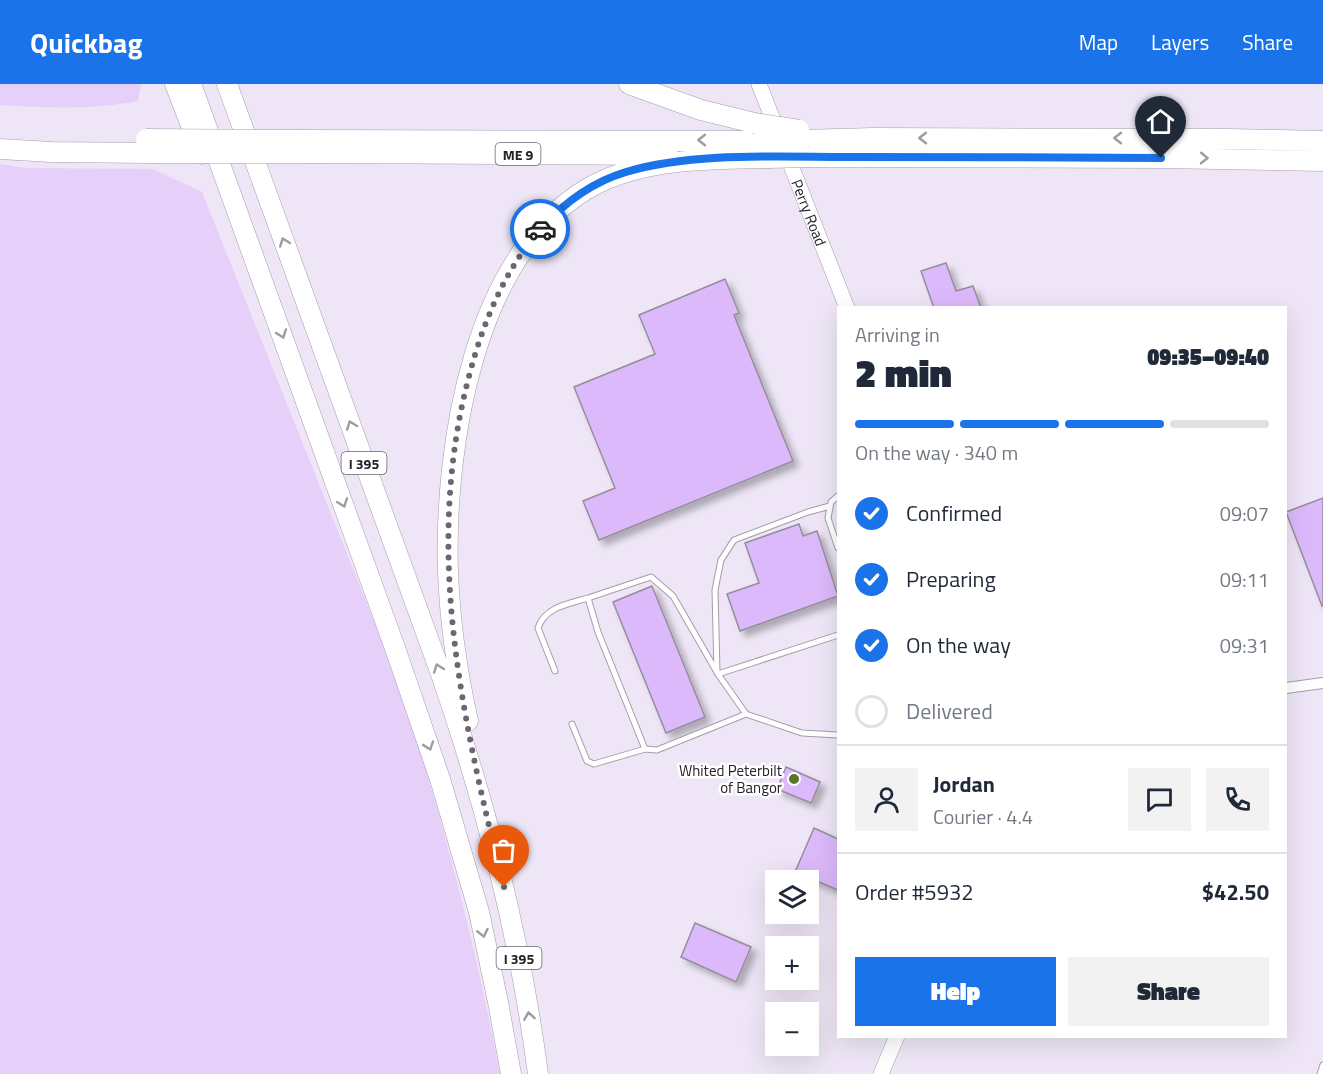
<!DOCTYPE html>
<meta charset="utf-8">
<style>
body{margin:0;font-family:"Titillium Web",sans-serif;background:#f2f2f3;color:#1f2937;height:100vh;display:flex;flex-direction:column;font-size:22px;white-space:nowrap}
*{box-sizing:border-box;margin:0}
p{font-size:20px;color:#747a83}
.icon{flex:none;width:33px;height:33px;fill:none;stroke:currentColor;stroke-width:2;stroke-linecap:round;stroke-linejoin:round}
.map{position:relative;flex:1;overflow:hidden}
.side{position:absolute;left:837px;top:222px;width:450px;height:732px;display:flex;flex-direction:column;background:#fff;border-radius:0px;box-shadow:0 6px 24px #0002}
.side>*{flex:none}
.tools{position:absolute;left:765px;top:786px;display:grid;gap:12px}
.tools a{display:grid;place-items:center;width:54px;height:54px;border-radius:0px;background:#fff;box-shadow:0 6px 24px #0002;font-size:30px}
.pin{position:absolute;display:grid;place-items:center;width:51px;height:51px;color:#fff;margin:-62px -26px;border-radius:50% 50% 50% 0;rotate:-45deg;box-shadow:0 0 6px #0007}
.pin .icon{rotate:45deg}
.courier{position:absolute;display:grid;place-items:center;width:60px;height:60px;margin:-30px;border:4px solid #1a73e8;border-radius:50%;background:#fff;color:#222;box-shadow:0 2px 8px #0007}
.summary em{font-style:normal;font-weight:800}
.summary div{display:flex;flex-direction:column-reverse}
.summary{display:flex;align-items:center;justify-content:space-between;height:102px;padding:0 18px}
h1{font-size:39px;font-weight:800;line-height:45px}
.bar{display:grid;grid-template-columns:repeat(4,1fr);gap:9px 6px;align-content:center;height:72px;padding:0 18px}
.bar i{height:8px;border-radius:4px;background:#e0e1e3}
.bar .selected{background:#1a73e8}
.bar p{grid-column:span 4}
.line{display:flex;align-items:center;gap:15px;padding:0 18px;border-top:2px solid #e0e1e3}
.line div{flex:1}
.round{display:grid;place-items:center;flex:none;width:63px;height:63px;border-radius:0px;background:#f2f2f3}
ol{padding:0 18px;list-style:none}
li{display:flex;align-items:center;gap:18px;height:66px}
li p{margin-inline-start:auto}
li .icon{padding:6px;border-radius:50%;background:#1a73e8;color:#fff;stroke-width:4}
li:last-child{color:#747a83}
li i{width:33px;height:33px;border:3px solid #e0e1e3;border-radius:50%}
.primary-button{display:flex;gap:12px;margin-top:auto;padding:12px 18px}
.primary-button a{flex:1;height:69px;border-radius:0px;background:#1a73e8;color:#fff;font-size:24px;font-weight:800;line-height:69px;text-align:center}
.primary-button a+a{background:#f2f2f3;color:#1f2937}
header{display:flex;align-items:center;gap:36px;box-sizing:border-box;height:84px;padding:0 30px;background:#1a73e8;color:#fff}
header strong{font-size:28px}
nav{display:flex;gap:33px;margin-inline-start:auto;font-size:21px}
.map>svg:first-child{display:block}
</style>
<header>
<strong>Quickbag</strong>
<nav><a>Map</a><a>Layers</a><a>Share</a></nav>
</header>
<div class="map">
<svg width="1323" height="990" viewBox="0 0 1323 990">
<defs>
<filter id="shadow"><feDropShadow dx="5.5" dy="5.5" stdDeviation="3" flood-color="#0004"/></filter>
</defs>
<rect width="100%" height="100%" fill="#eee6f6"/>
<path fill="#e6d0fa" d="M0,0H141L138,17C93,26 46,24 0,21Z
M0,80L26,84L153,85L202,108L394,587C439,719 474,854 500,990H0Z"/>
<path fill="#dcb9fb" stroke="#958d9c" stroke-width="1.5" filter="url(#shadow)" d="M946,179L956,207L973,202L981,224H934L921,187Z
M725,195L739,229L734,231L793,377L599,456L583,417L615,404L574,303L655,270L639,231Z
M1323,414V522H1322L1286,428Z
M799,440L803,452L817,447L838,512L740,547L727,510L759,499L745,459Z
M652,502L705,633L666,649L613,518Z
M786,683L820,698L811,719L777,705Z
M814,744L838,755V806L795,788Z
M695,839L751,863L736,898L681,873Z"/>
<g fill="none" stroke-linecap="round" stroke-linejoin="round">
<defs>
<path id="lane" d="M838,412L831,418L828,434L838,464
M838,551L718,590L746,630L802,649L838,651
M555,587L538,544C545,523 568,520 588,514
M717,589L715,506L721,476L734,456L808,428L830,422
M718,590L673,512L651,493L588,514L598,548L645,665L657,666L746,630
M572,640L587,677L594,680L645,665
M1320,990L1323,981"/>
<path id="street" d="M1286,604L1323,599"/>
<g id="secondary">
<path id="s1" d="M759,0L847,224"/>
<path d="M881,990L897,952"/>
</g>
<path id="highway" d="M175,0L202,70
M191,0L395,564L440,695L479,828L498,918L511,990
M227,0L441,590C486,720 520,853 538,990
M629,0L701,26L754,39
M303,56L761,57
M803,56L873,54L1231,55L1323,57
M0,65L51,68L151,69
M307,69L668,71
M809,73L1161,74L1323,77
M468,637C457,588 450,539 448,488C444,364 473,162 598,99C649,74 712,75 767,74"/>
</defs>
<use href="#lane" stroke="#a49cab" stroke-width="7"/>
<use href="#street" stroke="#a49cab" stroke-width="12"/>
<use href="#secondary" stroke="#a49cab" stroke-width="16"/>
<use href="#highway" stroke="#a49cab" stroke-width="21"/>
<use href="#lane" stroke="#fff" stroke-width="5"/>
<use href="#street" stroke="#fff" stroke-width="10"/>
<use href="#secondary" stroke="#fff" stroke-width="15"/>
<use href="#highway" stroke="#fff" stroke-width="20"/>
<defs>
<path id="highway-bridge" d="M754,39L799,46
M146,55L303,56
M761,57L800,56
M151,69H307
M767,74L809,73"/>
</defs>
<use href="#highway-bridge" stroke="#a49cab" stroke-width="21" stroke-linecap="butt"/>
<use href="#highway-bridge" stroke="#fff" stroke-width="20"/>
</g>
<defs><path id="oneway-chevron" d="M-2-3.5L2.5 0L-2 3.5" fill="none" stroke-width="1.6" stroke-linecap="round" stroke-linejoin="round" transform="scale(1.5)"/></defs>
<g stroke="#9d9c9e">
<use href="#oneway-chevron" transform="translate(923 54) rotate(-180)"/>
<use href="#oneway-chevron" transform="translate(1118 54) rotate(-180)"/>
<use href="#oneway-chevron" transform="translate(702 56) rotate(-180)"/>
<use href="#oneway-chevron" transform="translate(1204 74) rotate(1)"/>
<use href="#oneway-chevron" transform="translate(284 158) rotate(-110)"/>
<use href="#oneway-chevron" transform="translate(282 250) rotate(70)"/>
<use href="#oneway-chevron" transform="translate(351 341) rotate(-110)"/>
<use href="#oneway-chevron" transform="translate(343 419) rotate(70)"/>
<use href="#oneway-chevron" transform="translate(438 584) rotate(-110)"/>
<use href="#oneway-chevron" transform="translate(429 662) rotate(71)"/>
<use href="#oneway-chevron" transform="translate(483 849) rotate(77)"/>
<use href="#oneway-chevron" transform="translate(529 932) rotate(-99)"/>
</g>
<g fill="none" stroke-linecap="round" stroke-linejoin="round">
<path stroke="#6b6770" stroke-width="6" stroke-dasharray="0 10.8" d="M504,803C462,635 424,468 468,296C482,241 503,189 540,145"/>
<path stroke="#1a73e8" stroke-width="8" d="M540,145C564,119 592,98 626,88C693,68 778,73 848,73C952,73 1057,73 1161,74"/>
</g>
<circle fill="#58762c" stroke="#fff" stroke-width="2" cx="794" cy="695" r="6"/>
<g text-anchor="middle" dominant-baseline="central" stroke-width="5" stroke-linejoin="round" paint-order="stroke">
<g fill="#fff" stroke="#666468" stroke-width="1.5">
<rect x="495.5" y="59" width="45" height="22" rx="4.5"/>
<rect x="341.5" y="368" width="45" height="22" rx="4.5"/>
<rect x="496.5" y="863" width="45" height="22" rx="4.5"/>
</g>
<g font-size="14" font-weight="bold" fill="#252228">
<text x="518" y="70">ME 9</text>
<text x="364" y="379">I 395</text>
<text x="519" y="874">I 395</text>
</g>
<g font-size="15" fill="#252228" stroke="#fff">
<text stroke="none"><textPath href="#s1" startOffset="138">Perry Road</textPath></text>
</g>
<g font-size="15" fill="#252228" stroke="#fff" text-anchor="end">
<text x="782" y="686">Whited Peterbilt<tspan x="782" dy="17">of Bangor</tspan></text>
</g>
</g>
</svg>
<div class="tools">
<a><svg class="icon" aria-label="layers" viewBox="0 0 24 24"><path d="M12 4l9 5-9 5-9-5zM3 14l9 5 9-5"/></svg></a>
<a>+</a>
<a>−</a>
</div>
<div class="pin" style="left:504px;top:803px;background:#ea580c"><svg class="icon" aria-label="bag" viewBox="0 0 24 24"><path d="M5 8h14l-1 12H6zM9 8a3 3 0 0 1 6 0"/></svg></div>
<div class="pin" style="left:1161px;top:74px;background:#1f2937"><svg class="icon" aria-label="home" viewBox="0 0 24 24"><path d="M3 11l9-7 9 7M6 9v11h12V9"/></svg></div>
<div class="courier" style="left:540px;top:145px"><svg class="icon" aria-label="car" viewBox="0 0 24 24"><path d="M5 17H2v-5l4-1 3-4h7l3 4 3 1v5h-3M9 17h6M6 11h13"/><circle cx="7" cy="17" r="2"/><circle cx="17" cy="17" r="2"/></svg></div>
<section class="side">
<div class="summary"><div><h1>2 min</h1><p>Arriving in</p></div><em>09:35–09:40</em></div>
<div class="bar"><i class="selected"></i><i class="selected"></i><i class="selected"></i><i></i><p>On the way · 340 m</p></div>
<ol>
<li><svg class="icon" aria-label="check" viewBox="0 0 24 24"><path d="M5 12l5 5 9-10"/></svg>Confirmed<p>09:07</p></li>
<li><svg class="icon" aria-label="check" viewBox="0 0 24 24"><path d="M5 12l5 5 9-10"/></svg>Preparing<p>09:11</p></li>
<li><svg class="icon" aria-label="check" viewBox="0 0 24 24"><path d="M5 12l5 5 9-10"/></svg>On the way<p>09:31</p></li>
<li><i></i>Delivered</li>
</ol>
<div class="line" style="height:108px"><a class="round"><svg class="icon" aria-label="person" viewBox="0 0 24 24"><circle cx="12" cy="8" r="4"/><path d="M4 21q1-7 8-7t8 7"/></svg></a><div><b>Jordan</b><p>Courier · 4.4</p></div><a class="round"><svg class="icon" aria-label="chat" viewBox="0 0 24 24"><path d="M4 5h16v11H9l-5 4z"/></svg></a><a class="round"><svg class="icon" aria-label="phone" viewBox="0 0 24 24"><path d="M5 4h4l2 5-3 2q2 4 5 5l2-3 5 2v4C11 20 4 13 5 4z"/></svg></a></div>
<div class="line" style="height:78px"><div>Order #5932</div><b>$42.50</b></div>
<div class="primary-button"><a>Help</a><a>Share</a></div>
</section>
</div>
